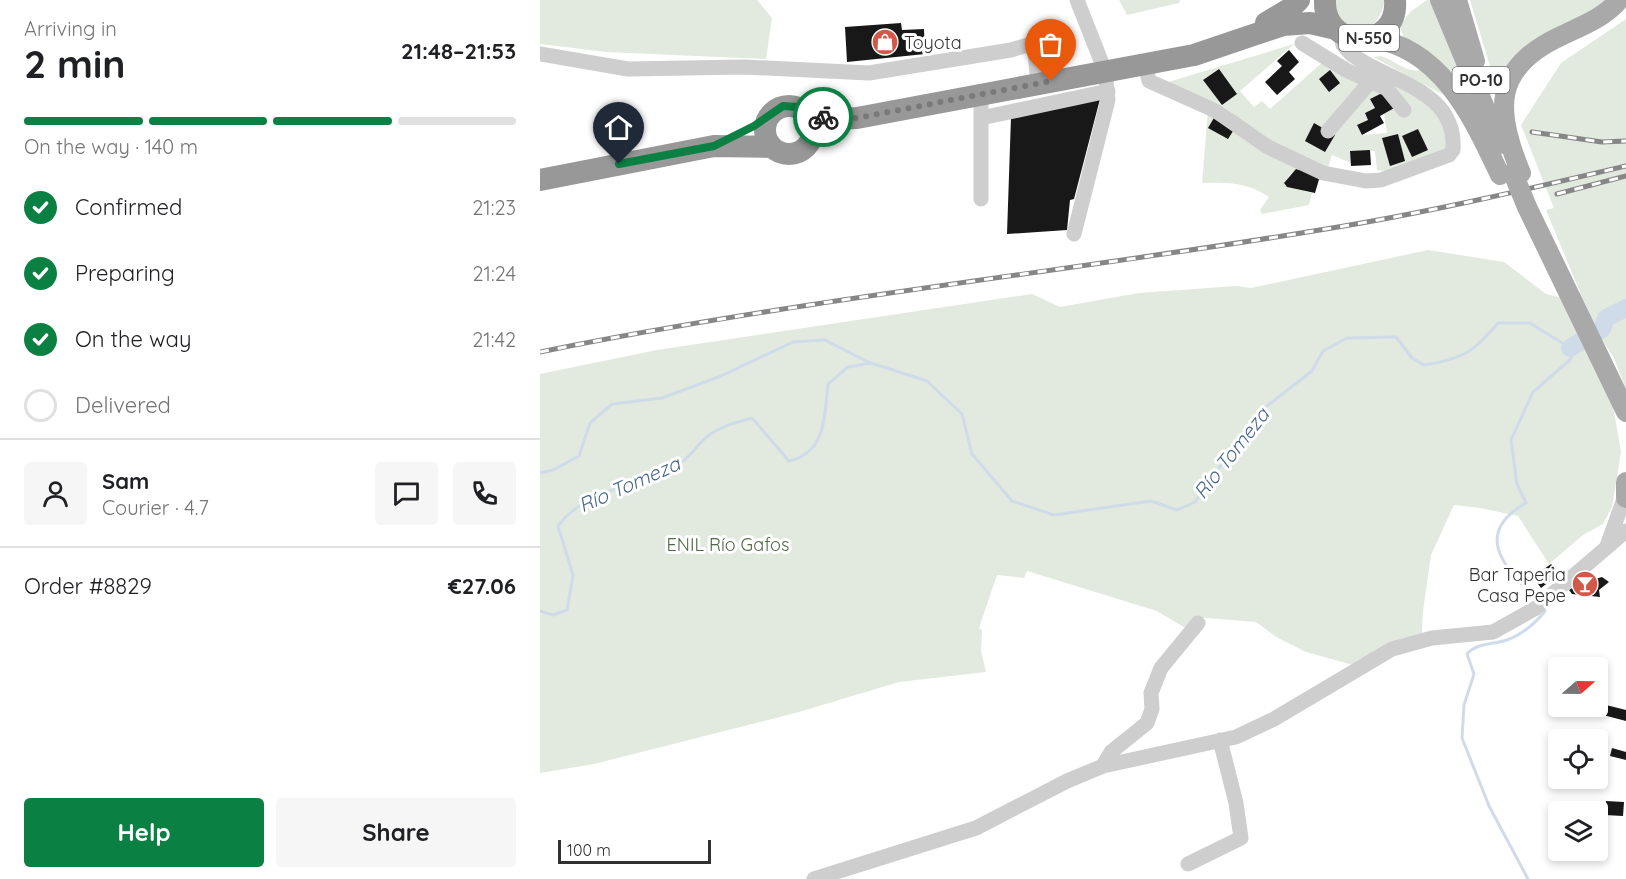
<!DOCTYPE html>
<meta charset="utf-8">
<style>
body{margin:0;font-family:Quicksand,sans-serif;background:#f6f6f6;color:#202124;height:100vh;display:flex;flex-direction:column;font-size:22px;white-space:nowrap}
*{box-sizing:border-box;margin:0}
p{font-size:20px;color:#757577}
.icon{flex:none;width:33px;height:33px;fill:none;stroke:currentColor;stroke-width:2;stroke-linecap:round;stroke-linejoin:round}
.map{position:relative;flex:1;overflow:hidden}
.drawer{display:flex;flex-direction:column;background:#fff;width:540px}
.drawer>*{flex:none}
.needle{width:39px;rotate:70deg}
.fabs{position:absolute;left:1008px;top:657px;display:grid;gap:12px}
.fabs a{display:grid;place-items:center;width:60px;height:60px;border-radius:6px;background:#fff;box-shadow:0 3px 9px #0003;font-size:30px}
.scale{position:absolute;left:18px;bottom:15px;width:153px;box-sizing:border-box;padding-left:6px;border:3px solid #313131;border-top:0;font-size:16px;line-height:21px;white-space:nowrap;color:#313131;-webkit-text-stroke:4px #fff;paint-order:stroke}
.pin{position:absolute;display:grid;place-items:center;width:51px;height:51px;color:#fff;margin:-62px -26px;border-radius:50% 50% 50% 0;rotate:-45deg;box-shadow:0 0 6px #0007}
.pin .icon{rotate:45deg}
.courier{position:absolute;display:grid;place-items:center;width:60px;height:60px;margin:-30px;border:4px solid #0b8043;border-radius:50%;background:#fff;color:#222;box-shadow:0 2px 8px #0007}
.overview em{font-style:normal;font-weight:700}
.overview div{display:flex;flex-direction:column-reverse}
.overview{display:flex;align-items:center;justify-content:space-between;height:102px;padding:0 24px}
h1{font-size:39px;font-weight:700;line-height:45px}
.bar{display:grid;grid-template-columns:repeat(4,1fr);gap:9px 6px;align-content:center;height:72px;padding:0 24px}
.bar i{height:8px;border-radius:4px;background:#e0e0e0}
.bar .current{background:#0b8043}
.bar p{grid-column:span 4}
.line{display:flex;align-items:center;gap:15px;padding:0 24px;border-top:2px solid #e0e0e0}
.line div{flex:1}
.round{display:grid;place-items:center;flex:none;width:63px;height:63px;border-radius:6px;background:#f6f6f6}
ol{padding:0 24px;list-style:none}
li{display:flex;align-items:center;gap:18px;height:66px}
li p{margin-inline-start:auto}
li .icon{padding:6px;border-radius:50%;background:#0b8043;color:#fff;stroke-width:4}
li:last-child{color:#757577}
li i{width:33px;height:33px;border:3px solid #e0e0e0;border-radius:50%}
.action{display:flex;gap:12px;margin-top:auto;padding:12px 24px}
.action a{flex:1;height:69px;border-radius:6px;background:#0b8043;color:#fff;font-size:24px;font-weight:700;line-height:69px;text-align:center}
.action a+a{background:#f6f6f6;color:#202124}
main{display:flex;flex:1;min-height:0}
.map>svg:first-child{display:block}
</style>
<main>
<section class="drawer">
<div class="overview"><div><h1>2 min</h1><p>Arriving in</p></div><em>21:48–21:53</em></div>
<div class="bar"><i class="current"></i><i class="current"></i><i class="current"></i><i></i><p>On the way · 140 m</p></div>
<ol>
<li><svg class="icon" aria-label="check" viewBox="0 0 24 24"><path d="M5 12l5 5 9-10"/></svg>Confirmed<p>21:23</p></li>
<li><svg class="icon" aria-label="check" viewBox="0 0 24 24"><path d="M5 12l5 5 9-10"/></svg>Preparing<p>21:24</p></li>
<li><svg class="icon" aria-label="check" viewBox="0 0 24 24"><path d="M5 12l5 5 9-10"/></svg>On the way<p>21:42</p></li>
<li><i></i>Delivered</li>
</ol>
<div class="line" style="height:108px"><a class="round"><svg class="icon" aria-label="person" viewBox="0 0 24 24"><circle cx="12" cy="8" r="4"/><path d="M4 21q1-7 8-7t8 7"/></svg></a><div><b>Sam</b><p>Courier · 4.7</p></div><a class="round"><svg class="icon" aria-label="chat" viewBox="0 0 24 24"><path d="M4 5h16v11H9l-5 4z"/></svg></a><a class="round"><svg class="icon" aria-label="phone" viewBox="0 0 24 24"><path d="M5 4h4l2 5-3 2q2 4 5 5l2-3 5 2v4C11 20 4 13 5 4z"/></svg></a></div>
<div class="line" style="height:78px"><div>Order #8829</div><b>€27.06</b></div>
<div class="action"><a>Help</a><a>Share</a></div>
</section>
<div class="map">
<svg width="1086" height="879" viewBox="0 0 1086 879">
<rect width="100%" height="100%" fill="#fff"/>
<path fill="#e2e9de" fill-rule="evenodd" d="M0,0H217L232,18L226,59L67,52L0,44Z
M579,0H640L639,3L587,15Z
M793,0H845C839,29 824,35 799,20Z
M887,0H893L943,127L896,63L863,36L860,26L870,12Z
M930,0H1069L1006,34L959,96Z
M1086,19V389L1074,358L1061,338L1047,344L1073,406L1081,452L1072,507L1063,524L1043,535L1009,564L978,516L940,508L914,505L891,555L883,611L882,633L858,640L813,665L766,652L738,638L716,622L655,617L647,629L617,611L487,571L484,578L457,575L439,628L442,630L441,651L446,672L359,682L259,712L54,764L0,773V374L117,350L492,294L520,307L599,293L696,286L711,288L888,250L964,262L1006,294L1027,299L1040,292L1006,210L1014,208L981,125L1021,63Z
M754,44L700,91L714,107L722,101L730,109L784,61L845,92L830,99L835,108L825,113L828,120L817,126L822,135L847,133L844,114L859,105L829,70L888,103L906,125L907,151L846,171L837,170L835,151H810L811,163L792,155L788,168L729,142L682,105L625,83ZM678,69L697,94L682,105L663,80Z
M841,56C857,61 867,75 884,69L913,100L833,57Z
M668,110L758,164L754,174L752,172L744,183L747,187L772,193L769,205L722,214L720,210L729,197C707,182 688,182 662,183Z"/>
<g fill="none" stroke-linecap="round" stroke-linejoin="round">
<path stroke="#d0dbea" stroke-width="3" d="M0,473L13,470L39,456L50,423L72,404L122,398L181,376L253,342L285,340L330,363
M0,611L13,615L27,610L33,575L18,526C49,485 98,489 139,464C151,457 158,443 169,435C182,426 197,422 212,418L249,461C287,452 284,416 288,384L308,367L331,363L387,381L422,414L432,454L472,501L514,515L611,501L637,510L655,502L718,413L772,371L783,351L807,338L856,337L872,358L884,365C922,359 933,353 958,323H990L1030,348L1031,359L993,392L971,440L977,484L986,503C933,533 963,567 995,597
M988,879L949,806L922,738L924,705L934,674L927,654C938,642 952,645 967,640C981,635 996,623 1005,611"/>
<path stroke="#d0dbea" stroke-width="18" d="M1030,348L1062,329L1066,318L1086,308"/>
</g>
<path fill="#181818" d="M361,23L362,30L384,29L385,54L307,62L305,27Z
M749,50L759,62L749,72L755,79L737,95L725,82L742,66L737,61Z
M679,69L697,94L682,105L663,80Z
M790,70L800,83L789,92L779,79Z
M844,92L856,107L840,116L844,123L822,135L817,125L828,120L825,113L835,108L830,99Z
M560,99L534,199L530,200L527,230L467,234L471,117Z
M675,116L695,128L688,139L668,128Z
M774,123L795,135L785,152L765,141Z
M878,129L888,150L872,157L862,136Z
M858,134L865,161L850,166L842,138Z
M830,150L831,165L811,166L810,151Z
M756,169L780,176L775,193L747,187L744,183Z
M1011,564L1019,574L1001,588L993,577Z
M1050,577L1052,580L1062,577L1069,582L1059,590L1060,597L1032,594L1029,590Z
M1066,705L1086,710V721L1063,715Z
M1072,748L1086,752V760L1070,756Z
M1066,801L1084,802L1083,816L1065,815Z"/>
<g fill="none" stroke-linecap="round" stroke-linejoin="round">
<path stroke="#cecece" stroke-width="15" d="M762,43L806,70L847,89L864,110
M0,54L88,69L204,67L329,73L471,50L494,43L498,84
M605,64L609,81L676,111L728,147L783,173L826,181L841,180L909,155L913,150C917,89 848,82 811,54L803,45L800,33
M441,118L568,91
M788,131L830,82
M441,199V94
M534,234L568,100L565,71L537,0
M1067,546L1085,496
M563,766L571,752L607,723L612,709L611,693L621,668L658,623
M648,864L701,838L696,803L680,740
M274,879L436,828L527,781L563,766L696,737L734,719L852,649L892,638L953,632L996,608L1086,531"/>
<path stroke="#a9a9a9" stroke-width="20" d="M900,0L960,144
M917,0L935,61
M831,38C902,48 933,118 960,175
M981,173C955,111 952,68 1021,36C1041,26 1064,18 1079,0
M987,207L1086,412
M1086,482V498"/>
<path stroke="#989898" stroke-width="22" d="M785,0C783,52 859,51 855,0
M726,23L751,8L759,0
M225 130a24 24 0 1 1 48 0a24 24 0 1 1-48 0Z
M265,112L287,119L317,118L654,55L743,25L770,23L796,29
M0,180L174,146L232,147"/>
<defs>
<path id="rail" d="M992,132L1062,142L1086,141
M1017,194L1086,176
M0,352C266,298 537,271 804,226C899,210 993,188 1086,166"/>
</defs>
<use href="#rail" stroke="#868686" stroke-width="5"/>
<use href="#rail" stroke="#fff" stroke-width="3" stroke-dasharray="9" stroke-linecap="butt"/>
<path stroke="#a9a9a9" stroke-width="20" d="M973,173L987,207"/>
</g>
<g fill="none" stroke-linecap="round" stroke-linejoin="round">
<path stroke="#797979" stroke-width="6" stroke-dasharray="0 10.8" d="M283,117L317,118L511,81"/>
<path stroke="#0b8043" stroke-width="8" d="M79,164L174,146L214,126L243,106L258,107L283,117"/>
</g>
<defs>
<symbol id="shop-disc" viewBox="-11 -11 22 22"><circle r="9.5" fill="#d2594a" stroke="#fff"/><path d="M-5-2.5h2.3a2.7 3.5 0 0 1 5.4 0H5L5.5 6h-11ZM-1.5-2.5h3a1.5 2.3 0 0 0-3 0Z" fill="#fff"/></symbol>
<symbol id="bar-disc" viewBox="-11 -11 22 22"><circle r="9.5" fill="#d2594a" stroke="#fff"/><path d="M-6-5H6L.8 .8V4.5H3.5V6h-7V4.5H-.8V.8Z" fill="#fff"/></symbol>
</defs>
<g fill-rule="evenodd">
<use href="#shop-disc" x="330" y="27" width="30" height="30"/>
<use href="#bar-disc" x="1030" y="569" width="30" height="30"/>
</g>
<g text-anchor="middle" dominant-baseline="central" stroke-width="6" stroke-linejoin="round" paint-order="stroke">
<g fill="#fff" stroke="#6f6f6f" stroke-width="1.5">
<rect x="799" y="25" width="60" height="26" rx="4.5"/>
<rect x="912.5" y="67" width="57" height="26" rx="4.5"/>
</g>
<g font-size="16" font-weight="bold" fill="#313131">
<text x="829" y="38">N-550</text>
<text x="941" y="80">PO-10</text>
</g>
<g font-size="18" fill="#313131" stroke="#fff" text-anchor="start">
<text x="364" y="42">Toyota</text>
<text x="1026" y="574" text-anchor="end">Bar Taperia<tspan x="1026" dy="21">Casa Pepe</tspan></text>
</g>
<g font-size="18" fill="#4e6943" stroke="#fff">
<text x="188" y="544">ENIL Río Gafos</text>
</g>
<g font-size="20" font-style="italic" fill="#48658b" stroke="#fff">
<text transform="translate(691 453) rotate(-52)">Río Tomeza</text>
<text transform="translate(89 484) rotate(-24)">Río Tomeza</text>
</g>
</g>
</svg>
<div class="fabs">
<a><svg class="needle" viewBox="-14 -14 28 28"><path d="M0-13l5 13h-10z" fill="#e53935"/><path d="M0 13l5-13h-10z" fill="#757577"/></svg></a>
<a><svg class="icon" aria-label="locate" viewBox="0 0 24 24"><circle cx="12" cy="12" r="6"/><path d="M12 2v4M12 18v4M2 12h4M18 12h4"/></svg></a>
<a><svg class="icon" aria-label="layers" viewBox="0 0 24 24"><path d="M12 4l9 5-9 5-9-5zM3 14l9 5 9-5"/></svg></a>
</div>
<div class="scale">100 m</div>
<div class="pin" style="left:511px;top:81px;background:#ea580c"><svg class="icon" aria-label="bag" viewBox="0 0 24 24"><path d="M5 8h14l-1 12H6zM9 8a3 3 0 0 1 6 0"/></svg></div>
<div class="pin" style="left:79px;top:164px;background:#1f2937"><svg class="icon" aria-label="home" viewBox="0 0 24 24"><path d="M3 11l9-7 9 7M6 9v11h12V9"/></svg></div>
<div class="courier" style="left:283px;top:117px"><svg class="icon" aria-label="bike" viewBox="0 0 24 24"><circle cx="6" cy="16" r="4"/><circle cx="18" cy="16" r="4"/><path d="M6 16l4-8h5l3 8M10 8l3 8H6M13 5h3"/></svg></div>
</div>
</main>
